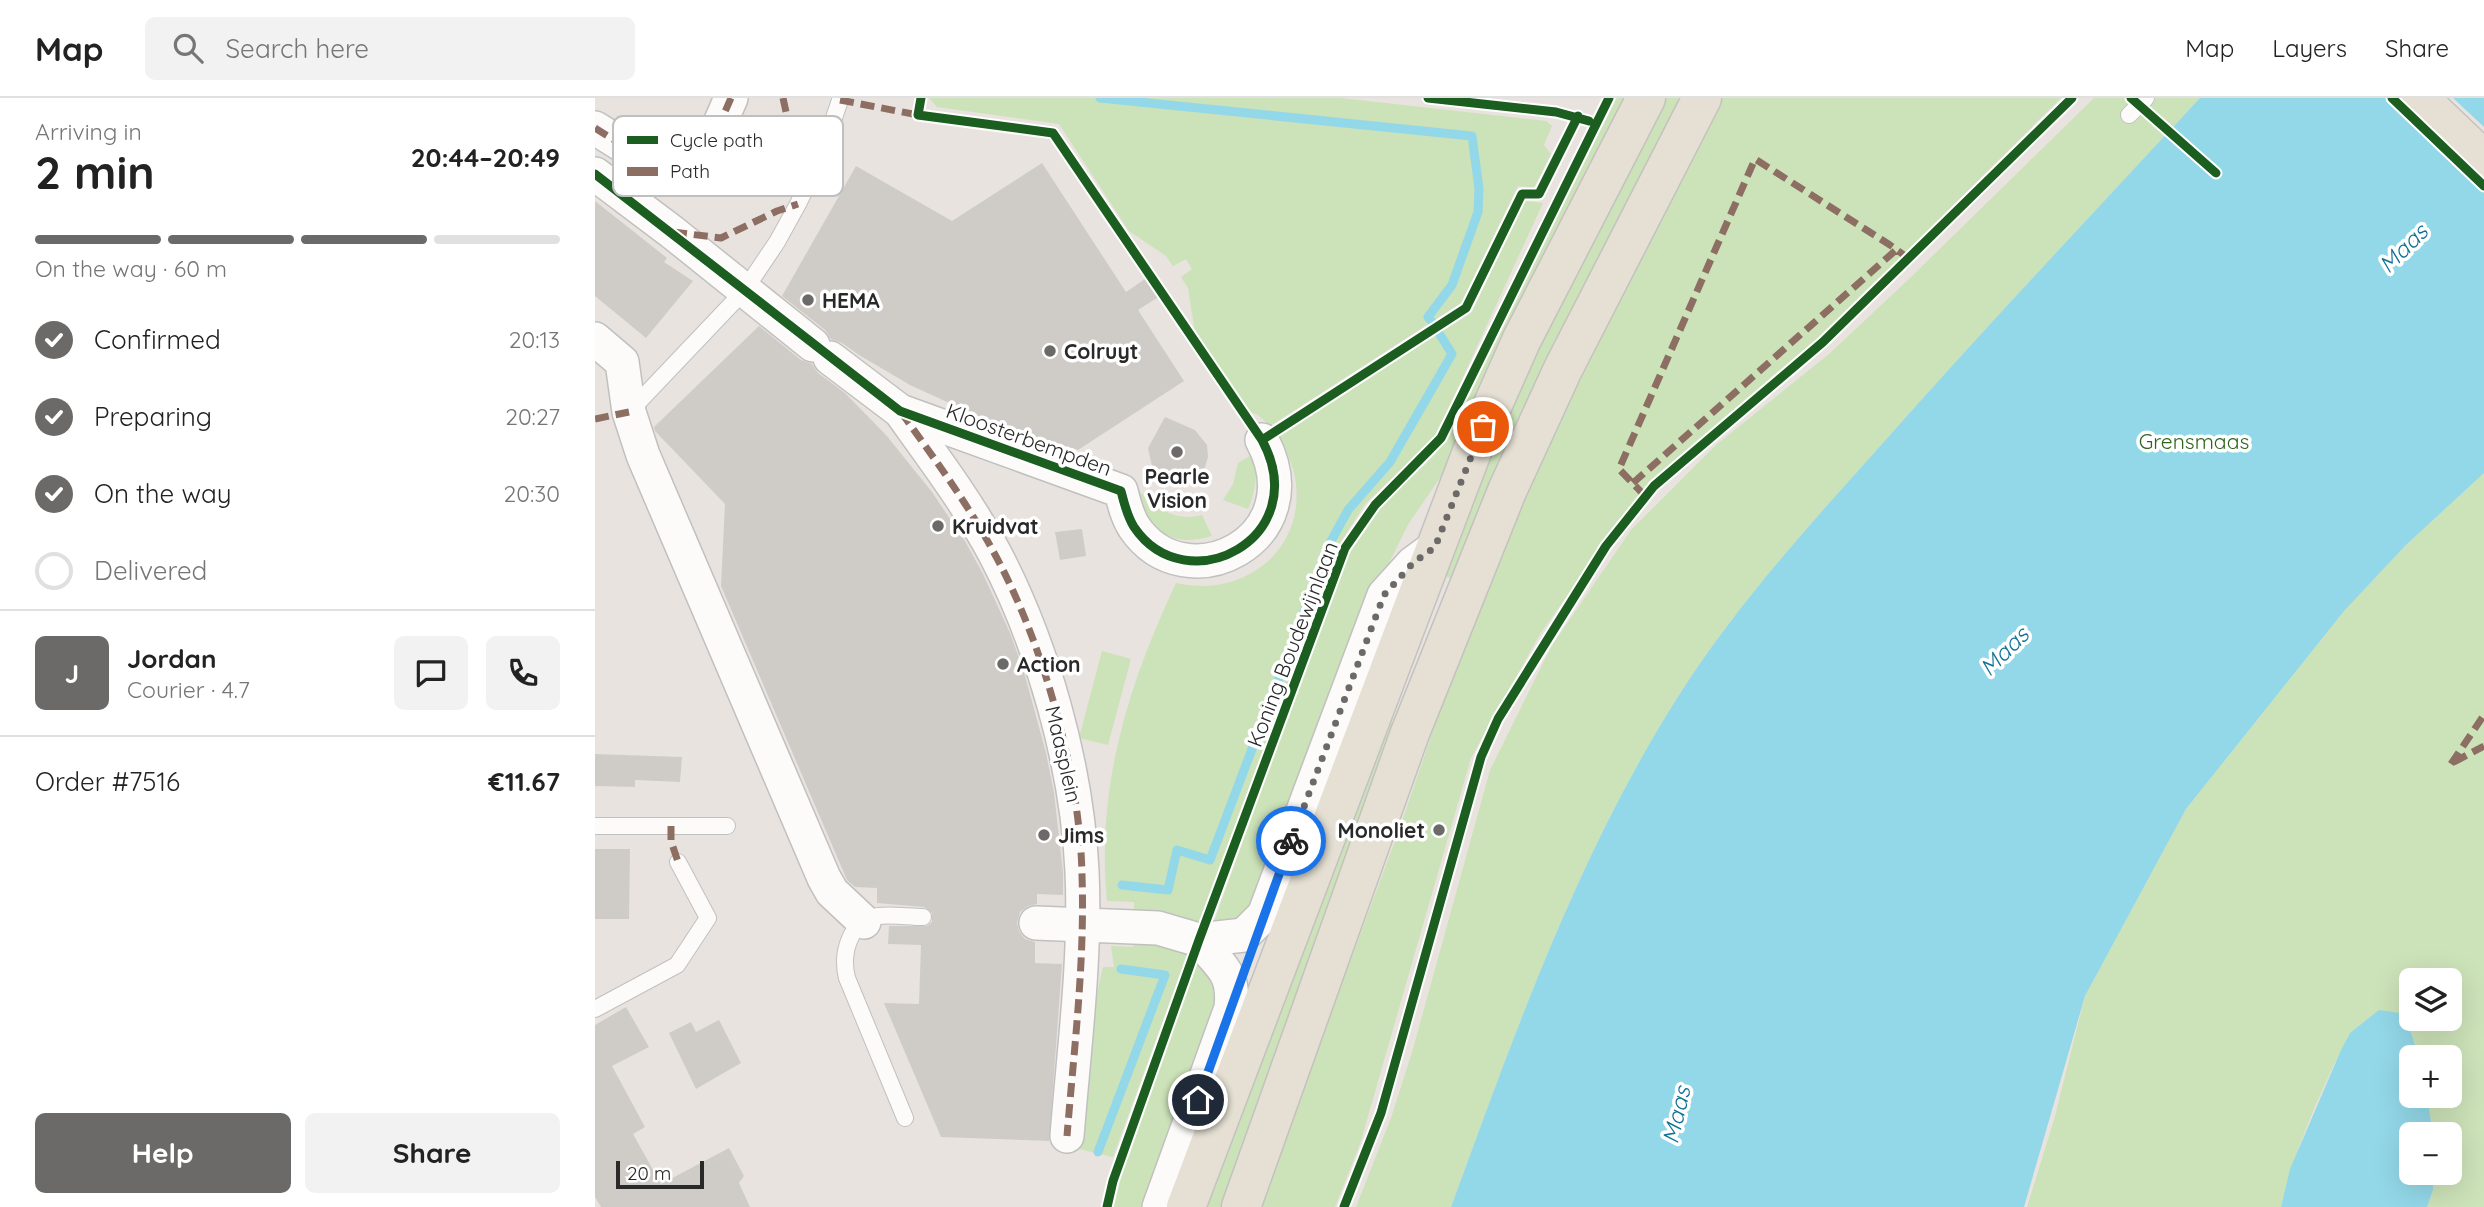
<!DOCTYPE html>
<meta charset="utf-8">
<style>
body{margin:0;font-family:Quicksand,sans-serif;background:#f2f2f2;color:#222;height:100vh;display:flex;flex-direction:column;font-size:26px;white-space:nowrap}
*{box-sizing:border-box;margin:0}
p{font-size:23px;color:#767676}
.icon{flex:none;width:38px;height:38px;fill:none;stroke:currentColor;stroke-width:2;stroke-linecap:round;stroke-linejoin:round}
.map{position:relative;flex:1;overflow:hidden}
.panel{display:flex;flex-direction:column;background:#fff;width:595px}
.panel>*{flex:none}
.controls{position:absolute;left:1804px;top:870px;display:grid;gap:14px}
.controls a{display:grid;place-items:center;width:63px;height:63px;border-radius:10px;background:#fff;box-shadow:0 7px 28px #0002;font-size:35px}
.scale{position:absolute;left:21px;bottom:18px;width:88px;box-sizing:border-box;padding-left:7px;border:4px solid #292929;border-top:0;font-size:19px;line-height:24px;white-space:nowrap;color:#292929;-webkit-text-stroke:5px #fff;paint-order:stroke}
.pin{position:absolute;display:grid;place-items:center;width:60px;height:60px;color:#fff;margin:-30px;border:4px solid #fff;border-radius:50%;box-shadow:0 2px 7px #0007}
.courier{position:absolute;display:grid;place-items:center;width:70px;height:70px;margin:-35px;border:5px solid #1a73e8;border-radius:50%;background:#fff;color:#222;box-shadow:0 2px 9px #0007}
.head em{font-style:normal;font-weight:800}
.head div{display:flex;flex-direction:column-reverse}
.head{display:flex;align-items:center;justify-content:space-between;height:119px;padding:0 35px}
h1{font-size:46px;font-weight:800;line-height:52px}
.bar{display:grid;grid-template-columns:repeat(4,1fr);gap:10px 7px;align-content:center;height:84px;padding:0 35px}
.bar i{height:9px;border-radius:5px;background:#e0e0e0}
.bar .active{background:#6c6a68}
.bar p{grid-column:span 4}
.line{display:flex;align-items:center;gap:18px;padding:0 35px;border-top:2px solid #e0e0e0}
.line div{flex:1}
.round{display:grid;place-items:center;flex:none;width:74px;height:74px;border-radius:10px;background:#f2f2f2}
ol{padding:0 35px;list-style:none}
li{display:flex;align-items:center;gap:21px;height:77px}
li p{margin-inline-start:auto}
li .icon{padding:7px;border-radius:50%;background:#6c6a68;color:#fff;stroke-width:4}
li:last-child{color:#767676}
li i{width:38px;height:38px;border:4px solid #e0e0e0;border-radius:50%}
.cta{display:flex;gap:14px;margin-top:auto;padding:14px 35px}
.cta a{flex:1;height:80px;border-radius:10px;background:#6c6a68;color:#fff;font-size:28px;font-weight:800;line-height:80px;text-align:center}
.cta a+a{background:#f2f2f2;color:#222}
header{display:flex;align-items:center;gap:42px;box-sizing:border-box;height:98px;padding:0 35px;background:#fff;border-bottom:2px solid #e0e0e0}
header strong{font-size:33px}
nav{display:flex;gap:38px;margin-inline-start:auto;font-size:24px}
.search{width:490px;height:63px;background:#f2f2f2;display:flex;align-items:center;gap:18px;box-sizing:border-box;padding:0 24px;border-radius:10px;color:#767676;font-size:26px}
main{display:flex;flex:1;min-height:0}
.map>svg:first-child{display:block}
</style>
<header>
<strong>Map</strong>
<div class="search"><svg class="icon" aria-label="search" viewBox="0 0 24 24"><circle cx="10" cy="10" r="6"/><path d="M15 15l6 6"/></svg>Search here</div>
<nav><a>Map</a><a>Layers</a><a>Share</a></nav>
</header>
<main>
<section class="panel">
<div class="head"><div><h1>2 min</h1><p>Arriving in</p></div><em>20:44–20:49</em></div>
<div class="bar"><i class="active"></i><i class="active"></i><i class="active"></i><i></i><p>On the way · 60 m</p></div>
<ol>
<li><svg class="icon" aria-label="check" viewBox="0 0 24 24"><path d="M5 12l5 5 9-10"/></svg>Confirmed<p>20:13</p></li>
<li><svg class="icon" aria-label="check" viewBox="0 0 24 24"><path d="M5 12l5 5 9-10"/></svg>Preparing<p>20:27</p></li>
<li><svg class="icon" aria-label="check" viewBox="0 0 24 24"><path d="M5 12l5 5 9-10"/></svg>On the way<p>20:30</p></li>
<li><i></i>Delivered</li>
</ol>
<div class="line" style="height:126px"><b class="round" style="background:#6c6a68;color:#fff">J</b><div><b>Jordan</b><p>Courier · 4.7</p></div><a class="round"><svg class="icon" aria-label="chat" viewBox="0 0 24 24"><path d="M4 5h16v11H9l-5 4z"/></svg></a><a class="round"><svg class="icon" aria-label="phone" viewBox="0 0 24 24"><path d="M5 4h4l2 5-3 2q2 4 5 5l2-3 5 2v4C11 20 4 13 5 4z"/></svg></a></div>
<div class="line" style="height:91px"><div>Order #7516</div><b>€11.67</b></div>
<div class="cta"><a>Help</a><a>Share</a></div>
</section>
<div class="map">
<svg width="1889" height="1109" viewBox="0 0 1889 1109">
<rect width="100%" height="100%" fill="#e8e3de"/>
<path fill="#cce2b8" fill-rule="evenodd" d="M334,0H746L951,23L957,28L949,47L956,56L939,90L923,88L866,205L675,328L663,317L651,312L600,235L593,190L586,179L597,171L591,161L578,168L571,158L534,133L464,26L342,9Z
M1022,0H1039L858,361L814,425L785,483L668,794L646,821L617,829L746,472C759,444 775,418 798,396C816,379 837,363 851,342L961,118Z
M1064,0H1097L862,485L840,471L894,345Z
M1122,0H1466L1239,226L1038,405L945,536L876,660L765,1046L740,1109H664L804,732L883,501L924,401Z
M1499,0H1605C1498,115 1391,229 1287,346C1216,425 1144,504 1086,594C984,753 921,932 856,1109H761L796,1020L818,951L895,672L956,549L1036,432L1121,347L1234,256L1314,181Z
M930,103L948,105L844,331L836,343L770,406L746,444L604,826L567,814L539,812V804L512,803C501,689 533,587 581,485C649,501 713,451 700,379C697,365 691,352 684,339L877,214Z
M658,356C663,377 661,392 653,411L628,402L638,386L643,365Z
M1889,375V1109H1832L1838,1092V1075L1855,1074V1036H1838L1832,998H1855V959H1824L1815,932L1755,935C1727,989 1700,1050 1686,1109H1432L1459,1022L1490,898L1591,711L1749,513L1811,447ZM1816,882H1855V920H1816Z
M544,393C563,411 580,424 607,417L617,438C571,451 560,430 534,398Z
M841,500L796,625L807,635L632,1109H603Z
M507,553L536,561L513,647L484,640Z
M539,842H550L593,854L518,1059L484,1051C484,989 493,929 508,869H519L516,848L538,849Z
M604,861L626,893L556,1109H519L527,1074Z"/>
<path fill="#93d8e8" d="M1605,0H1889V375L1811,447L1749,513L1591,711L1490,898L1429,1109H856C921,932 984,753 1086,594C1144,504 1216,425 1287,346C1391,229 1498,115 1605,0Z
M1784,912L1804,915L1815,932L1824,959H1816V998H1832L1838,1036H1816V1074L1838,1075V1092L1832,1109H1686L1695,1071L1746,952L1755,935Z"/>
<path fill="#e8e3de" d="M1791,0H1858L1889,29V93Z"/>
<g fill="none" stroke-linecap="round" stroke-linejoin="round">
<path stroke="#93d8e8" stroke-width="9" d="M505,0L877,38L884,91L883,114L857,187L833,219L837,224
M527,787L573,792L582,752L615,762L735,445L753,412L795,364L857,256L844,235
M503,1054L570,877L526,871"/>
</g>
<path fill="#cfccc8" d="M447,65L531,194L553,179L565,198L543,212L589,283L483,352L400,326L315,287L264,257L247,245L236,241L230,232L187,198L261,68L357,123Z
M0,103L72,160L69,164L98,183L51,240L0,198Z
M164,228L206,262L217,266L223,275L250,295L291,337L337,394L370,443L388,476L415,535L429,574L451,655L459,695L468,774V797L442,796V806L433,808L425,814L422,825L424,833L430,841L440,844V865L467,866L454,1043L346,1039L289,905L324,906L326,847L293,846L294,828H332L337,824V815L329,809L282,805V790L260,789L252,782L126,488L130,406L60,333L59,329Z
M570,319L600,332L612,347L613,359L610,369L605,377L594,384L580,385L572,383L563,377L557,368L553,350Z
M487,431L491,458L465,462L460,434Z
M0,656L87,659L85,684L40,682V689L0,688Z
M0,751H35L34,821H0Z
M31,909L54,949L17,968L50,1029L38,1036L66,1086L134,1050L149,1078L144,1085L155,1109H6L0,1099V927Z
M124,922L146,965L101,991L74,935L96,924L101,934Z"/>
<g fill="none" stroke-linecap="round" stroke-linejoin="round">
<defs>
<path id="lane" d="M1534,17L1551,0
M34,314L149,193L182,144L203,106L227,56L245,2
M0,728H132
M0,911L82,867L113,820L83,764
M310,1020L252,880C246,856 254,823 283,818C297,816 314,819 328,819"/>
<path id="street" d="M0,30L48,60L58,43L102,68L119,39L136,0
M0,76L77,134L218,247
M0,241L27,264L34,314L48,357L229,780L237,794L269,824
M235,260L305,313L526,393C529,405 532,418 539,429C591,506 720,441 667,342
M305,313C338,359 372,404 399,454C448,547 482,668 487,773C491,861 479,950 472,1038
M441,825L563,830L604,842
M564,1109L636,910C640,874 625,868 604,842L649,837L669,817L789,497L818,465L840,449"/>
<path id="primary" d="M1824,0L1889,62
M591,1109L878,351L927,241L1051,0
M646,1109L815,635L912,393L968,271L1107,0"/>
</defs>
<use href="#lane" stroke="#c1c0c0" stroke-width="18"/>
<use href="#street" stroke="#c1c0c0" stroke-width="36"/>
<use href="#primary" stroke="#c4c2c0" stroke-width="41"/>
<use href="#lane" stroke="#fcfbfa" stroke-width="16"/>
<use href="#street" stroke="#fcfbfa" stroke-width="33"/>
<use href="#primary" stroke="#e5e0d3" stroke-width="38"/>
<path stroke="#8d6e63" stroke-width="7" stroke-dasharray="14 7" stroke-linecap="butt" d="M188,0L197,41L216,80
M245,2L323,17
M0,30L48,60L58,43L102,68L119,39L136,0
M53,50L110,87
M78,134L126,140L182,113L203,106
M306,314C338,359 371,403 397,451C447,541 485,674 487,777C490,864 479,951 472,1038
M0,321L34,314
M1038,385L1301,152
M1050,398L1024,371L1160,61L1295,147L1313,160
M1859,664L1889,648
M1856,666L1889,617
M76,728V743L83,764"/>
<defs>
<path id="cycleway" d="M326,0L323,17L458,35L667,342L871,210L927,96H944L983,18
M833,0L961,14L994,23
M1536,0L1621,75
M1797,0L1889,88
M0,76L305,313L526,393C529,405 532,418 539,429C591,506 720,441 667,342
M512,1109L518,1083L604,842L750,450L780,407L846,340L1014,0
M749,1109L786,1015L886,659L903,621L1011,448L1059,388L1228,244L1477,0"/>
</defs>
<use href="#cycleway" stroke="#fff" stroke-width="13"/>
<use href="#cycleway" stroke="#1b5e20" stroke-width="9"/>
</g>
<g fill="none" stroke-linecap="round" stroke-linejoin="round">
<path stroke="#6c6a68" stroke-width="7" stroke-dasharray="0 12.6" d="M696,743L789,497L818,465L840,449L888,329"/>
<path stroke="#1a73e8" stroke-width="9" d="M603,1002L696,743"/>
</g>
<g fill="#6c6a68" stroke="#fff" stroke-width="2.5">
<circle cx="213" cy="202" r="7"/>
<circle cx="455" cy="253" r="7"/>
<circle cx="582" cy="354" r="7"/>
<circle cx="343" cy="428" r="7"/>
<circle cx="408" cy="566" r="7"/>
<circle cx="844" cy="732" r="7"/>
<circle cx="449" cy="737" r="7"/>
</g>
<g text-anchor="middle" dominant-baseline="central" stroke-width="7" stroke-linejoin="round" paint-order="stroke">
<g font-size="21" font-weight="bold" fill="#292929" stroke="#fff" text-anchor="start">
<text x="227" y="202">HEMA</text>
<text x="469" y="253">Colruyt</text>
<text x="582" y="378" text-anchor="middle">Pearle<tspan x="582" dy="24">Vision</tspan></text>
<text x="357" y="428">Kruidvat</text>
<text x="422" y="566">Action</text>
<text x="830" y="732" text-anchor="end">Monoliet</text>
<text x="463" y="737">Jims</text>
</g>
<g font-size="21" fill="#292929" stroke="#fff">
<text transform="translate(434 341) rotate(20)">Kloosterbempden</text>
<text transform="translate(697 546) rotate(-69)">Koning Boudewijnlaan</text>
<text transform="translate(469 656) rotate(77)">Maasplein</text>
</g>
<g font-size="21" fill="#2f651b" stroke="#fff">
<text x="1599" y="343">Grensmaas</text>
</g>
<g font-size="23" font-style="italic" fill="#0f7297" stroke="#fff">
<text transform="translate(1808 150) rotate(-45)">Maas</text>
<text transform="translate(1409 553) rotate(-45)">Maas</text>
<text transform="translate(1081 1017) rotate(-77)">Maas</text>
</g>
</g>
<rect x="18" y="18" width="230" height="80" rx="10" fill="#fff" stroke="#bfbfbf" stroke-width="2"/>
<rect x="32" y="38" width="31" height="8" fill="#1b5e20"/>
<rect x="32" y="69" width="31" height="9" fill="#8d6e63"/>
<g font-size="19" fill="#292929">
<text x="75" y="49">Cycle path</text>
<text x="75" y="80">Path</text>
</g>
</svg>
<div class="controls">
<a><svg class="icon" aria-label="layers" viewBox="0 0 24 24"><path d="M12 4l9 5-9 5-9-5zM3 14l9 5 9-5"/></svg></a>
<a>+</a>
<a>−</a>
</div>
<div class="scale">20 m</div>
<div class="pin" style="left:888px;top:329px;background:#ea580c"><svg class="icon" aria-label="bag" viewBox="0 0 24 24"><path d="M5 8h14l-1 12H6zM9 8a3 3 0 0 1 6 0"/></svg></div>
<div class="pin" style="left:603px;top:1002px;background:#1f2937"><svg class="icon" aria-label="home" viewBox="0 0 24 24"><path d="M3 11l9-7 9 7M6 9v11h12V9"/></svg></div>
<div class="courier" style="left:696px;top:743px"><svg class="icon" aria-label="bike" viewBox="0 0 24 24"><circle cx="6" cy="16" r="4"/><circle cx="18" cy="16" r="4"/><path d="M6 16l4-8h5l3 8M10 8l3 8H6M13 5h3"/></svg></div>
</div>
</main>
